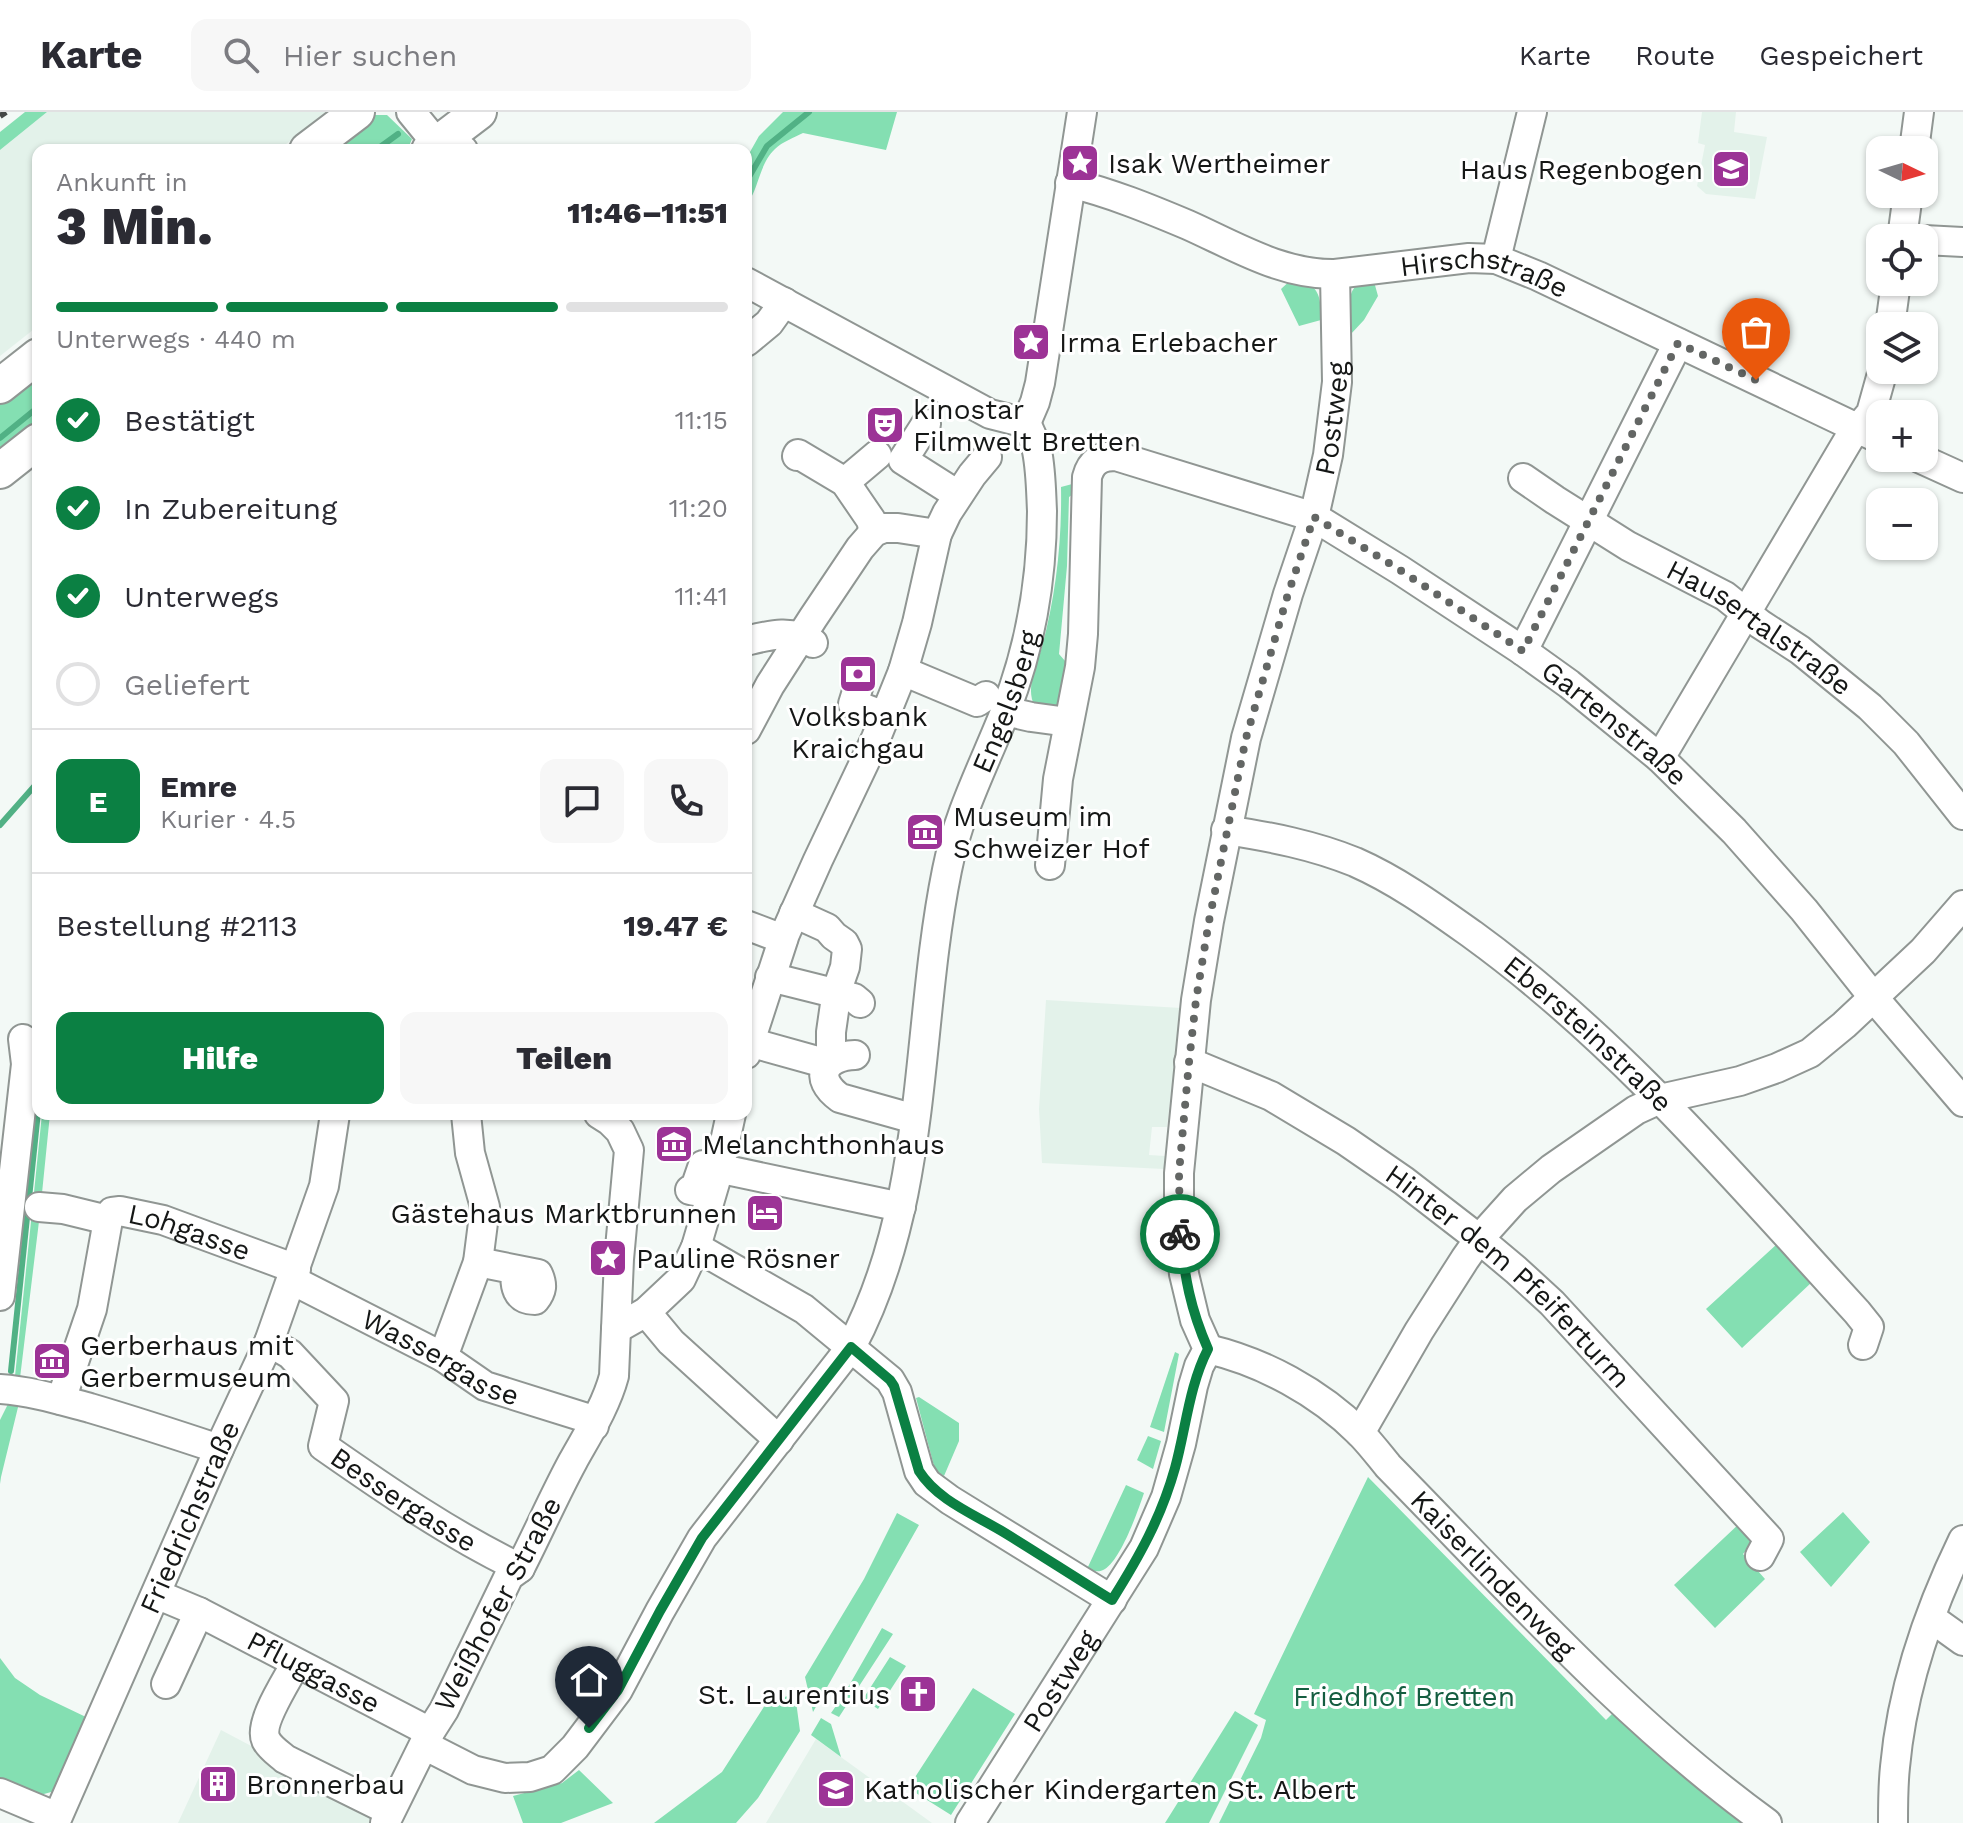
<!DOCTYPE html>
<html lang="de">
<meta charset="utf-8">
<style>
body{margin:0;font-family:"Work Sans",sans-serif;background:#f7f7f7;color:#2b2b33;height:100vh;display:flex;flex-direction:column;font-size:30px;white-space:nowrap}
*{box-sizing:border-box;margin:0}
p{font-size:26px;color:#7c7c81}
.icon{flex:none;width:44px;height:44px;fill:none;stroke:currentColor;stroke-width:2;stroke-linecap:round;stroke-linejoin:round}
.map{position:relative;flex:1;overflow:hidden}
.drawer{position:absolute;left:32px;top:32px;width:720px;height:976px;display:flex;flex-direction:column;background:#fff;border-radius:16px;box-shadow:0 2px 6px #0004}
.drawer>*{flex:none}
.needle{width:52px;rotate:95deg}
.fabs{position:absolute;left:1866px;top:24px;display:grid;gap:16px}
.fabs a{display:grid;place-items:center;width:72px;height:72px;border-radius:16px;background:#fff;box-shadow:0 2px 6px #0004;font-size:40px}
.pin{position:absolute;display:grid;place-items:center;width:68px;height:68px;color:#fff;margin:-82px -34px;border-radius:50% 50% 50% 0;rotate:-45deg;box-shadow:0 0 8px #0007}
.pin .icon{rotate:45deg}
.courier{position:absolute;display:grid;place-items:center;width:80px;height:80px;margin:-40px;border:6px solid #0b8043;border-radius:50%;background:#fff;color:#222;box-shadow:0 2px 10px #0007}
.overview em{font-style:normal;font-weight:800}
.overview div{display:flex;flex-direction:column-reverse}
.overview{display:flex;align-items:center;justify-content:space-between;height:136px;padding:0 24px}
h1{font-size:52px;font-weight:800;line-height:60px}
.bar{display:grid;grid-template-columns:repeat(4,1fr);gap:12px 8px;align-content:center;height:96px;padding:0 24px}
.bar i{height:10px;border-radius:6px;background:#e1e1e2}
.bar .active{background:#0b8043}
.bar p{grid-column:span 4}
.line{display:flex;align-items:center;gap:20px;padding:0 24px;border-top:2px solid #e1e1e2}
.line div{flex:1}
.round{display:grid;place-items:center;flex:none;width:84px;height:84px;border-radius:16px;background:#f7f7f7}
ol{padding:0 24px;list-style:none}
li{display:flex;align-items:center;gap:24px;height:88px}
li p{margin-inline-start:auto}
li .icon{padding:8px;border-radius:50%;background:#0b8043;color:#fff;stroke-width:4}
li:last-child{color:#7c7c81}
li i{width:44px;height:44px;border:4px solid #e1e1e2;border-radius:50%}
.button{display:flex;gap:16px;margin-top:auto;padding:16px 24px}
.button a{flex:1;height:92px;border-radius:16px;background:#0b8043;color:#fff;font-size:32px;font-weight:800;line-height:92px;text-align:center}
.button a+a{background:#f7f7f7;color:#2b2b33}
header{display:flex;align-items:center;gap:48px;box-sizing:border-box;height:112px;padding:0 40px;background:#fff;border-bottom:2px solid #e1e1e2}
header strong{font-size:38px}
nav{display:flex;gap:44px;margin-inline-start:auto;font-size:28px}
.search{width:560px;height:72px;background:#f7f7f7;display:flex;align-items:center;gap:20px;box-sizing:border-box;padding:0 28px;border-radius:16px;color:#7c7c81;font-size:30px}
.map>svg:first-child{display:block}
</style>
<header>
<strong>Karte</strong>
<div class="search"><svg class="icon" aria-label="search" viewBox="0 0 24 24"><circle cx="10" cy="10" r="6"/><path d="M15 15l6 6"/></svg>Hier suchen</div>
<nav><a>Karte</a><a>Route</a><a>Gespeichert</a></nav>
</header>
<div class="map">
<svg width="1963" height="1711" viewBox="0 0 1963 1711">
<rect width="100%" height="100%" fill="#f3f9f6"/>
<path fill="#e3f2ea" d="M47,0H329L278,38H38V214L0,244V38Z
M1702,0H1736L1734,20L1767,25L1755,87L1706,82L1697,74L1705,33L1698,31Z
M1046,888L1181,896L1167,1015H1152L1149,1043L1165,1044L1164,1057L1042,1051L1039,997Z
M221,1618L380,1702L375,1711H178Z
M816,1627L932,1711H766Z"/>
<path fill="#84dfb2" d="M25,0H47L0,38V20Z
M783,0H897L886,38L803,21C795,25 782,30 775,37C759,52 759,77 746,94V47L759,24Z
M373,3H387L412,27L409,34L404,38H329Z
M1293,166C1319,173 1321,182 1321,208L1299,214L1281,177Z
M1373,166L1378,184L1364,208L1350,223C1349,207 1344,181 1360,170C1361,170 1372,166 1373,166Z
M37,260L38,325L0,351V291Z
M1076,371V380L1069,385L1067,454L1059,542L1072,557L1063,592L1054,599L1035,595C1025,577 1036,554 1042,535C1056,482 1062,430 1061,375Z
M42,1002H50L41,1091L33,1090Z
M32,1100L40,1101L20,1266L15,1264Z
M1777,1132L1812,1170L1742,1236L1706,1197Z
M1175,1240L1179,1242L1164,1320L1150,1315Z
M919,1285L959,1311V1329L944,1364L938,1360L934,1354L916,1286Z
M20,1287L1,1365L0,1372V1308L9,1290Z
M1148,1324L1161,1329L1153,1357L1137,1348Z
M1368,1365L1606,1608L1614,1600L1712,1689L1742,1711H1219L1261,1626L1266,1608L1254,1602Z
M1126,1373L1144,1381C1138,1399 1121,1447 1105,1457C1099,1461 1093,1459 1087,1457Z
M1843,1400L1870,1430L1831,1475L1800,1440Z
M897,1401L919,1413L813,1600L805,1565L864,1467Z
M1741,1410L1752,1424L1751,1433L1743,1442L1765,1467L1715,1516L1674,1473Z
M882,1516L893,1522L839,1605L831,1601L843,1584Z
M890,1545L906,1554L878,1597L863,1587Z
M0,1546L15,1566L40,1583L88,1606L55,1679L29,1686L0,1672Z
M973,1576L1015,1602L951,1703L908,1676Z
M795,1582L800,1619L758,1686L736,1711H654L722,1660L767,1590Z
M1235,1599L1258,1613L1209,1711H1165Z
M821,1606L831,1612L841,1645L811,1623Z
M579,1658L613,1691L561,1711H523L513,1684L562,1671Z"/>
<g fill="none" stroke-linecap="round" stroke-linejoin="round">
<path stroke="#51b185" stroke-width="6" d="M376,38L398,22
M746,70L767,34L809,0
M0,326L37,296
M0,713L38,670
M11,1259L38,1000"/>
<defs>
<g id="minor">
<path d="M411,0L429,22L463,38"/>
<path d="M1914,38L1919,0"/>
<path id="s1" d="M1070,71C1111,81 1150,97 1188,113C1235,134 1282,163 1335,162L1469,146L1496,147L1538,164L1880,327"/>
<path d="M1902,126L1908,82"/>
<path d="M1924,128L1963,130"/>
<path d="M1496,147L1532,0"/>
<path d="M746,170L990,302L1026,311"/>
<path d="M1890,214L1896,170"/>
<path d="M746,230L769,211L784,190"/>
<path d="M1026,311L1035,290L1040,271L1082,0"/>
<path d="M926,312L903,348L958,383"/>
<path d="M797,344L798,342L845,370L871,408L874,420"/>
<path d="M1919,346L1963,366"/>
<path id="s2" d="M1523,366L1555,388L1628,434L1725,484L1760,512L1800,538L1870,595L1906,631L1963,703"/>
<path d="M845,370L877,343"/>
<path d="M746,529C770,523 791,517 813,531"/>
<path d="M1523,539L1678,231"/>
<path d="M903,559L977,590L986,584"/>
<path d="M858,576L853,592L885,604"/>
<path d="M1005,599L1031,605L1068,610"/>
<path d="M746,618L770,573L813,506L860,436L874,420L884,416H898L937,422"/>
<path d="M1660,646L1849,327L1871,301L1883,258"/>
<path id="s3" d="M1226,718C1271,725 1313,733 1355,750C1398,769 1435,796 1473,823C1619,929 1736,1068 1857,1200L1869,1215L1863,1233"/>
<path id="s4" d="M1050,753L1058,667L1080,555L1083,522L1087,365C1091,350 1100,344 1116,344L1314,405L1400,458L1523,539L1569,572L1660,646L1734,719L1804,798L1874,886L1963,990"/>
<path d="M746,813L783,827"/>
<path d="M770,865L854,886L860,891"/>
<path d="M749,930L828,952L831,946V920L837,878L845,855L847,837L844,831L834,824L827,816L794,801"/>
<path d="M746,942L785,822L818,748L876,626L903,559L917,511L937,422L947,401L972,363L987,345"/>
<path d="M855,943C824,944 812,966 840,986L915,1007"/>
<path id="s5" d="M1189,950L1271,984L1346,1029L1404,1069L1479,1127L1516,1158L1552,1191L1769,1427L1760,1444"/>
<path d="M690,1078L694,1079L703,1053L901,1095"/>
<path d="M39,1095L63,1097L108,1108"/>
<path d="M696,1135L804,1197L890,1268L897,1280L919,1359L927,1371L950,1388L1112,1488"/>
<path d="M478,1150L538,1162C543,1173 542,1179 535,1188C516,1188 514,1173 516,1158"/>
<path id="s6" d="M292,1168L443,1245L485,1274L587,1306L594,1314"/>
<path d="M0,1184L26,952L23,927"/>
<path d="M646,1200L671,1230L779,1328"/>
<path d="M616,1217L646,1200L681,1167L696,1135L719,1057L731,1002"/>
<path id="s7" d="M269,1230L290,1242L334,1289L323,1334C386,1378 451,1423 520,1456"/>
<path id="s8" d="M1208,1237C1263,1250 1319,1280 1360,1321C1370,1331 1379,1343 1388,1354C1509,1477 1626,1609 1767,1711"/>
<path d="M443,1245L478,1150L485,1095L470,1041L466,1002"/>
<path d="M0,1277C31,1279 60,1288 90,1296C134,1309 177,1323 219,1337"/>
<path id="s9" d="M61,1288L92,1197L108,1108L112,1100L120,1099L163,1108L296,1157"/>
<path d="M1360,1321L1419,1219L1465,1147L1479,1127L1515,1087L1551,1057L1636,998L1660,987L1740,969L1777,956L1810,941L1844,913L1923,839L1963,793"/>
<path id="s10" d="M156,1482L199,1500L430,1620"/>
<path d="M1931,1506L1963,1529"/>
<path d="M296,1551C288,1567 258,1611 266,1628C270,1636 278,1641 285,1647L390,1699"/>
<path d="M166,1572L199,1500"/>
<path id="s11" d="M424,1633L473,1658L505,1666L530,1665L552,1658L575,1635L618,1578L660,1499L702,1426L851,1235C929,1089 915,916 947,758C958,702 984,653 1005,600C1030,536 1042,467 1042,399C1041,379 1041,359 1037,339C1035,329 1030,320 1026,311"/>
<path d="M0,1681L57,1705"/>
<path id="s12" d="M55,1711L219,1337L269,1230L324,1074L335,1002"/>
<path d="M385,1711L430,1620L444,1598L509,1464L520,1456C538,1421 554,1384 573,1349C588,1322 606,1294 614,1264L619,1147L629,1038L620,1019L610,1009L599,1002"/>
<path id="s13" d="M970,1711L1144,1436L1166,1385L1181,1332L1193,1274L1199,1254L1208,1237L1195,1208L1184,1162L1179,1115V1061L1196,888L1209,809L1246,626L1288,482L1314,405L1328,343L1337,270L1335,162"/>
<path d="M1893,1711C1893,1692 1893,1673 1895,1655C1902,1577 1929,1498 1963,1428"/>
</g>
<path id="major" d="M307,38L357,0
M429,38L479,0
M0,274L38,244
M0,359L38,329"/>
</defs>
<use href="#minor" stroke="#909693" stroke-width="32"/>
<use href="#major" stroke="#909693" stroke-width="38"/>
<use href="#minor" stroke="#fff" stroke-width="28"/>
<use href="#major" stroke="#fff" stroke-width="34"/>
<path stroke="#454847" stroke-width="6" stroke-dasharray="14 14" stroke-linecap="butt" d="M0,4L6,0"/>
</g>
<g fill="none" stroke-linecap="round" stroke-linejoin="round">
<path stroke="#636664" stroke-width="8" stroke-dasharray="0 14.4" d="M1180,1122L1179,1061L1189,950L1196,888L1209,809L1246,626L1288,482L1314,405L1400,458L1523,539L1678,231L1756,268"/>
<path stroke="#0b8043" stroke-width="10" d="M589,1616L618,1578L660,1499L702,1426L851,1235L890,1268L894,1274L919,1359C938,1389 976,1403 1005,1421C1041,1443 1076,1466 1112,1488C1139,1445 1161,1406 1175,1356C1186,1316 1189,1274 1208,1237C1190,1196 1185,1166 1180,1122"/>
</g>
<defs>
<symbol id="sight-square" viewBox="-11 -11 22 22"><rect x="-9" y="-9" width="18" height="18" rx="4" fill="#9c3396" stroke="#fff"/><path d="M0-6L1.8-2.2L6-1.7L2.9 1.2L3.7 5.4L0 3.3L-3.7 5.4L-2.9 1.2L-6-1.7L-1.8-2.2Z" fill="#fff"/></symbol>
<symbol id="school-square" viewBox="-11 -11 22 22"><rect x="-9" y="-9" width="18" height="18" rx="4" fill="#9c3396" stroke="#fff"/><path d="M0-5L7-2L0 1L-7-2ZM-4 1L0 2.5L4 1V4Q0 6-4 4Z" fill="#fff"/></symbol>
<symbol id="theatre-square" viewBox="-11 -11 22 22"><rect x="-9" y="-9" width="18" height="18" rx="4" fill="#9c3396" stroke="#fff"/><path d="M-5-5.5Q0-4 5-5.5V0Q5 5 0 6Q-5 5-5 0ZM-3.3-2.5H-1v1.5H-3.3ZM1-2.5H3.3v1.5H1ZM-2.8 1Q0 5.5 2.8 1Z" fill="#fff"/></symbol>
<symbol id="bank-square" viewBox="-11 -11 22 22"><rect x="-9" y="-9" width="18" height="18" rx="4" fill="#9c3396" stroke="#fff"/><path d="M-6-4H6V4H-6ZM0-2.3a2.3 2.3 0 1 0 0 4.6a2.3 2.3 0 1 0 0-4.6Z" fill="#fff"/></symbol>
<symbol id="museum-square" viewBox="-11 -11 22 22"><rect x="-9" y="-9" width="18" height="18" rx="4" fill="#9c3396" stroke="#fff"/><path d="M0-6L6-3V-2H-6V-3ZM-5-1h2V3h-2ZM-1-1h2V3h-2ZM3-1h2V3H3ZM-6 4H6V6H-6Z" fill="#fff"/></symbol>
<symbol id="hotel-square" viewBox="-11 -11 22 22"><rect x="-9" y="-9" width="18" height="18" rx="4" fill="#9c3396" stroke="#fff"/><path d="M-6-4.5h1.5V1H6V5H4.5V3h-9V5H-6ZM-4 0a1.8 1.8 0 1 1 3.6 0ZM.5 0V-2.5h3Q6-2.5 6 0Z" fill="#fff"/></symbol>
<symbol id="church-square" viewBox="-11 -11 22 22"><rect x="-9" y="-9" width="18" height="18" rx="4" fill="#9c3396" stroke="#fff"/><path d="M-1.2-6h2.4v3.5h3.3v2.4h-3.3V6h-2.4V-.1h-3.3v-2.4h3.3Z" fill="#fff"/></symbol>
<symbol id="building-square" viewBox="-11 -11 22 22"><rect x="-9" y="-9" width="18" height="18" rx="4" fill="#9c3396" stroke="#fff"/><path d="M-4-6H4V6H1V3H-1V6H-4ZM-2.5-4.3h1.7v1.8h-1.7ZM.8-4.3h1.7v1.8H.8ZM-2.5-1h1.7V.8h-1.7ZM.8-1h1.7V.8H.8Z" fill="#fff"/></symbol>
</defs>
<g fill-rule="evenodd">
<use href="#sight-square" x="1058" y="29" width="44" height="44"/>
<use href="#school-square" x="1709" y="35" width="44" height="44"/>
<use href="#sight-square" x="1009" y="208" width="44" height="44"/>
<use href="#theatre-square" x="863" y="291" width="44" height="44"/>
<use href="#bank-square" x="836" y="540" width="44" height="44"/>
<use href="#museum-square" x="903" y="698" width="44" height="44"/>
<use href="#museum-square" x="652" y="1010" width="44" height="44"/>
<use href="#hotel-square" x="743" y="1079" width="44" height="44"/>
<use href="#sight-square" x="586" y="1124" width="44" height="44"/>
<use href="#museum-square" x="30" y="1227" width="44" height="44"/>
<use href="#church-square" x="896" y="1560" width="44" height="44"/>
<use href="#building-square" x="196" y="1650" width="44" height="44"/>
<use href="#school-square" x="814" y="1655" width="44" height="44"/>
</g>
<g text-anchor="middle" dominant-baseline="central" stroke-width="6" stroke-linejoin="round" paint-order="stroke">
<g font-size="28" fill="#151716" stroke="#fff" text-anchor="start">
<text x="1108" y="51">Isak Wertheimer</text>
<text x="1703" y="57" text-anchor="end">Haus Regenbogen</text>
<text x="1059" y="230">Irma Erlebacher</text>
<text x="913" y="297">kinostar<tspan x="913" dy="32">Filmwelt Bretten</tspan></text>
<text x="858" y="604" text-anchor="middle">Volksbank<tspan x="858" dy="32">Kraichgau</tspan></text>
<text x="953" y="704">Museum im<tspan x="953" dy="32">Schweizer Hof</tspan></text>
<text x="702" y="1032">Melanchthonhaus</text>
<text x="737" y="1101" text-anchor="end">Gästehaus Marktbrunnen</text>
<text x="636" y="1146">Pauline Rösner</text>
<text x="80" y="1233">Gerberhaus mit<tspan x="80" dy="32">Gerbermuseum</tspan></text>
<text x="890" y="1582" text-anchor="end">St. Laurentius</text>
<text x="246" y="1672">Bronnerbau</text>
<text x="864" y="1677">Katholischer Kindergarten St. Albert</text>
</g>
<g font-size="28" fill="#151716" stroke="#fff">
<text stroke="none"><textPath href="#s1" startOffset="434">Hirschstraße</textPath></text>
<text stroke="none"><textPath href="#s13" startOffset="1488">Postweg</textPath></text>
<text stroke="none"><textPath href="#s2" startOffset="280">Hausertalstraße</textPath></text>
<text stroke="none"><textPath href="#s11" startOffset="1324">Engelsberg</textPath></text>
<text stroke="none"><textPath href="#s4" startOffset="1002">Gartenstraße</textPath></text>
<text stroke="none"><textPath href="#s3" startOffset="424">Ebersteinstraße</textPath></text>
<text stroke="none"><textPath href="#s9" startOffset="276">Lohgasse</textPath></text>
<text stroke="none"><textPath href="#s5" startOffset="388">Hinter dem Pfeiferturm</textPath></text>
<text stroke="none"><textPath href="#s6" startOffset="168">Wassergasse</textPath></text>
<text stroke="none"><textPath href="#s7" startOffset="232">Bessergasse</textPath></text>
<text stroke="none"><textPath href="#s12" startOffset="334">Friedrichstraße</textPath></text>
<text stroke="none"><textPath href="#s8" startOffset="370">Kaiserlindenweg</textPath></text>
<text transform="translate(498 1492) rotate(-62)">Weißhofer Straße</text>
<text stroke="none"><textPath href="#s10" startOffset="176">Pfluggasse</textPath></text>
<text stroke="none"><textPath href="#s13" startOffset="168">Postweg</textPath></text>
</g>
<g font-size="28" fill="#145d40" stroke="#fff">
<text x="1404" y="1584">Friedhof Bretten</text>
</g>
</g>
</svg>
<div class="fabs">
<a><svg class="needle" viewBox="-14 -14 28 28"><path d="M0-13l5 13h-10z" fill="#e53935"/><path d="M0 13l5-13h-10z" fill="#7c7c81"/></svg></a>
<a><svg class="icon" aria-label="locate" viewBox="0 0 24 24"><circle cx="12" cy="12" r="6"/><path d="M12 2v4M12 18v4M2 12h4M18 12h4"/></svg></a>
<a><svg class="icon" aria-label="layers" viewBox="0 0 24 24"><path d="M12 4l9 5-9 5-9-5zM3 14l9 5 9-5"/></svg></a>
<a>+</a>
<a>−</a>
</div>
<div class="pin" style="left:1756px;top:268px;background:#ea580c"><svg class="icon" aria-label="bag" viewBox="0 0 24 24"><path d="M5 8h14l-1 12H6zM9 8a3 3 0 0 1 6 0"/></svg></div>
<div class="pin" style="left:589px;top:1616px;background:#1f2937"><svg class="icon" aria-label="home" viewBox="0 0 24 24"><path d="M3 11l9-7 9 7M6 9v11h12V9"/></svg></div>
<div class="courier" style="left:1180px;top:1122px"><svg class="icon" aria-label="bike" viewBox="0 0 24 24"><circle cx="6" cy="16" r="4"/><circle cx="18" cy="16" r="4"/><path d="M6 16l4-8h5l3 8M10 8l3 8H6M13 5h3"/></svg></div>
<section class="drawer">
<div class="overview"><div><h1>3 Min.</h1><p>Ankunft in</p></div><em>11:46–11:51</em></div>
<div class="bar"><i class="active"></i><i class="active"></i><i class="active"></i><i></i><p>Unterwegs · 440 m</p></div>
<ol>
<li><svg class="icon" aria-label="check" viewBox="0 0 24 24"><path d="M5 12l5 5 9-10"/></svg>Bestätigt<p>11:15</p></li>
<li><svg class="icon" aria-label="check" viewBox="0 0 24 24"><path d="M5 12l5 5 9-10"/></svg>In Zubereitung<p>11:20</p></li>
<li><svg class="icon" aria-label="check" viewBox="0 0 24 24"><path d="M5 12l5 5 9-10"/></svg>Unterwegs<p>11:41</p></li>
<li><i></i>Geliefert</li>
</ol>
<div class="line" style="height:144px"><b class="round" style="background:#0b8043;color:#fff">E</b><div><b>Emre</b><p>Kurier · 4.5</p></div><a class="round"><svg class="icon" aria-label="chat" viewBox="0 0 24 24"><path d="M4 5h16v11H9l-5 4z"/></svg></a><a class="round"><svg class="icon" aria-label="phone" viewBox="0 0 24 24"><path d="M5 4h4l2 5-3 2q2 4 5 5l2-3 5 2v4C11 20 4 13 5 4z"/></svg></a></div>
<div class="line" style="height:104px"><div>Bestellung #2113</div><b>19.47 €</b></div>
<div class="button"><a>Hilfe</a><a>Teilen</a></div>
</section>
</div>
